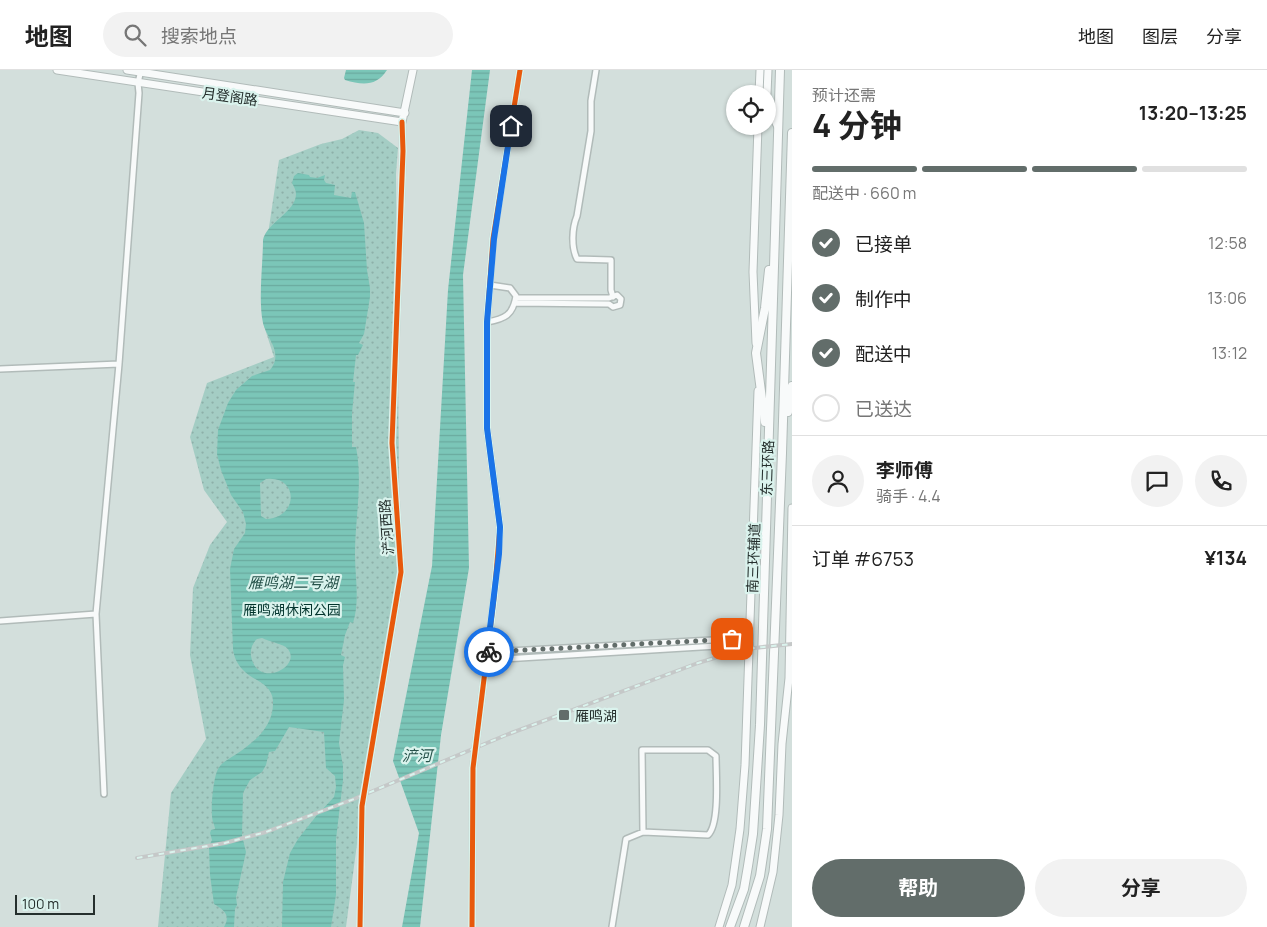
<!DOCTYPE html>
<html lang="zh">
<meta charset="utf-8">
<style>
body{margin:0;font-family:Manrope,"Noto Sans SC",sans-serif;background:#f2f2f2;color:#222;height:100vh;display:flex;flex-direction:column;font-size:19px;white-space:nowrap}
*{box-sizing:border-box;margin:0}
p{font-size:16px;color:#767676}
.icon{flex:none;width:28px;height:28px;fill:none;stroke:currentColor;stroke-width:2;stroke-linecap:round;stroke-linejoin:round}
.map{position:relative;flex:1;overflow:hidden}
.drawer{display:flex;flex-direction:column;background:#fff;width:475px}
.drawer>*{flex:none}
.fabs{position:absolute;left:726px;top:15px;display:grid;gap:10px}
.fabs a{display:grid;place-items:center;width:50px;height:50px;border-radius:50%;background:#fff;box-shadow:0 1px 4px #0004;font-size:25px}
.scale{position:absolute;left:15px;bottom:12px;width:80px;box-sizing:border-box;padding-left:5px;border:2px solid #252f2d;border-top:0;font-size:14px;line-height:18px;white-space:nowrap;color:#252f2d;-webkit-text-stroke:4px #daf3ed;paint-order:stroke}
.pin{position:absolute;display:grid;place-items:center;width:42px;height:42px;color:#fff;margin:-21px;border-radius:10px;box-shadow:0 2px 8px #0006}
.courier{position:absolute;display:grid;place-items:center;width:50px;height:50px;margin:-25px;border:4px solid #1a73e8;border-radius:50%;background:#fff;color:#222;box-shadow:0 1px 6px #0007}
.overview em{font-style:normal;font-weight:700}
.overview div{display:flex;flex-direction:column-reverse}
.overview{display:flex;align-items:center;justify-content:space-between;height:85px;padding:0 20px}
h1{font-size:32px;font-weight:700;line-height:38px}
.bar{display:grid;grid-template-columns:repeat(4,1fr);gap:8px 5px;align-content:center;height:60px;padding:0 20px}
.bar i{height:6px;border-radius:4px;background:#e0e0e0}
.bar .current{background:#626d6a}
.bar p{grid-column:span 4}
.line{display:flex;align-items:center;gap:12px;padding:0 20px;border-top:1px solid #e0e0e0}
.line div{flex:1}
.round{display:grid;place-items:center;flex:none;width:52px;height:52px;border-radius:26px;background:#f2f2f2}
ol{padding:0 20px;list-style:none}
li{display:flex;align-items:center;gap:15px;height:55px}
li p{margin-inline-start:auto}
li .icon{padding:5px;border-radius:50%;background:#626d6a;color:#fff;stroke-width:4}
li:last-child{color:#767676}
li i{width:28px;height:28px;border:2px solid #e0e0e0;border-radius:50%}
.action{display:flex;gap:10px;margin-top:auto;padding:10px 20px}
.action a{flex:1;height:58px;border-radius:30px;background:#626d6a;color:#fff;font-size:20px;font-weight:700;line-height:58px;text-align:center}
.action a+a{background:#f2f2f2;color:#222}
header{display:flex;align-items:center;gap:30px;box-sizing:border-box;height:70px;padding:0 25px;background:#fff;border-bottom:1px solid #e0e0e0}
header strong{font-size:24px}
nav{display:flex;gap:28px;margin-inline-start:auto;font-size:18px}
.search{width:350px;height:45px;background:#f2f2f2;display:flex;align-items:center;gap:12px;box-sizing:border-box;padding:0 18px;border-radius:28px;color:#767676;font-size:19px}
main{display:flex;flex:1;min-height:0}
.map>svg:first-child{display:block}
</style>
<header>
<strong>地图</strong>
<div class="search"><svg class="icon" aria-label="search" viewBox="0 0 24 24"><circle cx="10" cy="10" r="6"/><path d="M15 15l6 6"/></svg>搜索地点</div>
<nav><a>地图</a><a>图层</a><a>分享</a></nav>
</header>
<main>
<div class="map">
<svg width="792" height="857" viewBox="0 0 792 857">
<defs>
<pattern id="park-dots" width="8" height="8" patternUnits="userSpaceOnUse" patternTransform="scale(1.25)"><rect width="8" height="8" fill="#a4cdc4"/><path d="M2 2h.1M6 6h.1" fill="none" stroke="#8db0a9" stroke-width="1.8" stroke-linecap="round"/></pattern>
<pattern id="water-rules" width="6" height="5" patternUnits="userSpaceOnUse" patternTransform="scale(1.25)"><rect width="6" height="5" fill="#7bc6b8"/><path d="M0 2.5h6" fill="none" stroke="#6aaa9e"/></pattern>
</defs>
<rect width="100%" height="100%" fill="#d3dfdc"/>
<path fill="url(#park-dots)" d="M359,60L378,63L398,78L396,104L400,497L362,736L346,857H158L171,723L206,669L190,585L193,518L210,475L227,452L204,420L190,367L207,313L274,287L263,253L268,164L279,90L321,74L342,69Z"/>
<path fill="url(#water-rules)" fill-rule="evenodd" d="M346,0H387C376,17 362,15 345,10L344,8Z
M472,0H490L463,205L469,498L441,665L420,857H402L419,763L393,691L432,496L448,220Z
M298,103L309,105L310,107L317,108L325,105L324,110L326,113L335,115L334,125L351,128L352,122H355L364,153L367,200L370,218V227L364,264L359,273L363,275L358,285H356L353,312H355L352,343V377H356C363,413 355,448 355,484C355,507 360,531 353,553L350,552L345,565L341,585L345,587L343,595L344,630L339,673L343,696V710L336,769V825L331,857H282L283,812L290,783L298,769L317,745L334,727L336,717L335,706L326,698L324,662L289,657L275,681L269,682L266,695L262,702L250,710L243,723L242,766L246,782L236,827L237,835L235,839L234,857H224C231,845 224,840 214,834L210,805L209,776L212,770L210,763L211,760L215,759C215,757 214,755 213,752C210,743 213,708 218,699C221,693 230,688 235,685C255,672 274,656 273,631C272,613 253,611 243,600C237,594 234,587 233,579L230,499L234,479L245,463L246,454L243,442L231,425L221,400L217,384L218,360L228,333L236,320L252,306L270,300C284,283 267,269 263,253C258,230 263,194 263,170C266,153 296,142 296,124C296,120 294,117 292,113L294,106ZM266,409C299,405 299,448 266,449L261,446L260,413ZM262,568C268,571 285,575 287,578C304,596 257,620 251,586C250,580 252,573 257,569Z"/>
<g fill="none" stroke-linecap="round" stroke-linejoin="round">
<defs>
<path id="minor" d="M596,0L591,31V61L577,146C572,158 571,177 577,189L611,190V220L613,227
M515,233L609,234L613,237L620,235L621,229L617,225L609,228H516
M487,252C505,249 513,245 516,226L510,218L490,215
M0,299L119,294
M0,551L96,544
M487,582L750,568
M486,590L750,574
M104,724L96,544L119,294L139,23L138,13L141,0
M360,857L362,736L401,502L392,373L403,81L402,52
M472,857L473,698L494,528L500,457L487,358V252L493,169L520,0
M612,857L626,769L643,762L708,765C720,754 716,703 716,686L708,680H642L643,762"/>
<path id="major" d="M57,0L402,52L413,0
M127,0L405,43
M759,24L760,0
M767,24L768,0
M768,37L778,57
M756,273L753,202L758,56
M719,857L732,815L740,759L745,695L758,321
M760,857L773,802L779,745L782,674L789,608L792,438"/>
<path id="highway" d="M788,342L792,316
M765,352L756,283L765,238L769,200
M730,857L744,819L748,796L753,764L760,655L780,0
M744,857L760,806L767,759L782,383L792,63"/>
</defs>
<use href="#minor" stroke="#b1bbb9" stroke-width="8"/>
<use href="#major" stroke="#b1bbb9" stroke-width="9"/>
<use href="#highway" stroke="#b1bbb9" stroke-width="10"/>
<use href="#minor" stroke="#f8fafa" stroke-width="5"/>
<use href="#major" stroke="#f8fafa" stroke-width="7"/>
<use href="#highway" stroke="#f8fafa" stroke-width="8"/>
<defs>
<path id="rail" d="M137,788L225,773L266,762L354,729L506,665L698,593L744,579L792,574"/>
</defs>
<use href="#rail" stroke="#c5c8c8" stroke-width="4"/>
<use href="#rail" stroke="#daf3ed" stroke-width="2" stroke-dasharray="5.5" stroke-linecap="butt"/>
<defs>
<path id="cycleway" d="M360,857L362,736L401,502L392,373L403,81L402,52
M472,857L473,698L494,528L500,457L487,358V252L493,169L520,0"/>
</defs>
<use href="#cycleway" stroke="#daf3ed" stroke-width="8"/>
<use href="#cycleway" stroke="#e8590c" stroke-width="5"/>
</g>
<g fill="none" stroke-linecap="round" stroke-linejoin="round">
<path stroke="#626d6a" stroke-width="5" stroke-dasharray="0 9" d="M489,582L732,569"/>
<path stroke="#1a73e8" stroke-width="6" d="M489,582H487L499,484L500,457L487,358V252L494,169L511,56"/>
</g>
<rect fill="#626d6a" stroke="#daf3ed" stroke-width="2" x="558" y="639" width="12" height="12" rx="2.5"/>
<g text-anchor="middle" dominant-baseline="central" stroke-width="4.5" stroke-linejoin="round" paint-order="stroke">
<g font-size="14" fill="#252f2d" stroke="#daf3ed">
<text transform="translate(230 26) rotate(8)">月登阁路</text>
<text transform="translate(767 398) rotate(-88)">东三环路</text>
<text transform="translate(386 457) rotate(-94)">浐河西路</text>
<text transform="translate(753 488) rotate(-88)">南三环辅道</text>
</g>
<g font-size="14" fill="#02342d" stroke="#daf3ed">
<text x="292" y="539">雁鸣湖休闲公园</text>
</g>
<g font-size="14" fill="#252f2d" stroke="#daf3ed" text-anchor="start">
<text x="575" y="645">雁鸣湖</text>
</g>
<g font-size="15" font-style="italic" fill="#26524a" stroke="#daf3ed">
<text x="293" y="512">雁鸣湖二号湖</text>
<text x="417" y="685">浐河</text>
</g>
</g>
</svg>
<div class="fabs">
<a><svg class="icon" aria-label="locate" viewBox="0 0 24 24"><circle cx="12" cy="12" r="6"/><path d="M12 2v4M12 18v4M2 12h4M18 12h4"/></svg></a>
</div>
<div class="scale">100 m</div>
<div class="pin" style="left:732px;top:569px;background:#ea580c"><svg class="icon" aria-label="bag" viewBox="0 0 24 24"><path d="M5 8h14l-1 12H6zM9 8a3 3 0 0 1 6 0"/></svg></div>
<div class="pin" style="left:511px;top:56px;background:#1f2937"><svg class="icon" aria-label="home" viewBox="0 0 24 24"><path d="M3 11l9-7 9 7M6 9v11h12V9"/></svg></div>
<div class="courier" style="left:489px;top:582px"><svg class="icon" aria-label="bike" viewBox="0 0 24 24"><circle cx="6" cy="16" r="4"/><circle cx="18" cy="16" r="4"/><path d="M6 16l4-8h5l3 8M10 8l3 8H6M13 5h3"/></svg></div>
</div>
<section class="drawer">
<div class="overview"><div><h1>4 分钟</h1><p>预计还需</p></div><em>13:20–13:25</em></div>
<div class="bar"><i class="current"></i><i class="current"></i><i class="current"></i><i></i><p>配送中 · 660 m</p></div>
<ol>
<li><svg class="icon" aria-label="check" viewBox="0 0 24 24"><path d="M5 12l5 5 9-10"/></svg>已接单<p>12:58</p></li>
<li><svg class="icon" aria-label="check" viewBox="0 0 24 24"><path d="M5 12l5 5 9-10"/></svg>制作中<p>13:06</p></li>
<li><svg class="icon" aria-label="check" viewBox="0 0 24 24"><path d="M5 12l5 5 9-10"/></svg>配送中<p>13:12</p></li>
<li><i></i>已送达</li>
</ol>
<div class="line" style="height:90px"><a class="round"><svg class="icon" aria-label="person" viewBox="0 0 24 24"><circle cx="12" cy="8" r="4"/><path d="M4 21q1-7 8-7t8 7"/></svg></a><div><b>李师傅</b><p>骑手 · 4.4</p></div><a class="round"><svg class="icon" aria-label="chat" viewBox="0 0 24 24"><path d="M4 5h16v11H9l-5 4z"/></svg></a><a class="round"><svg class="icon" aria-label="phone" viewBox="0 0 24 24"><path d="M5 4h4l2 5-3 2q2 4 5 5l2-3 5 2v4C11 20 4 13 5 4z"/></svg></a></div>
<div class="line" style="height:65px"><div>订单 #6753</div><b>¥134</b></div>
<div class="action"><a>帮助</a><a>分享</a></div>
</section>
</main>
